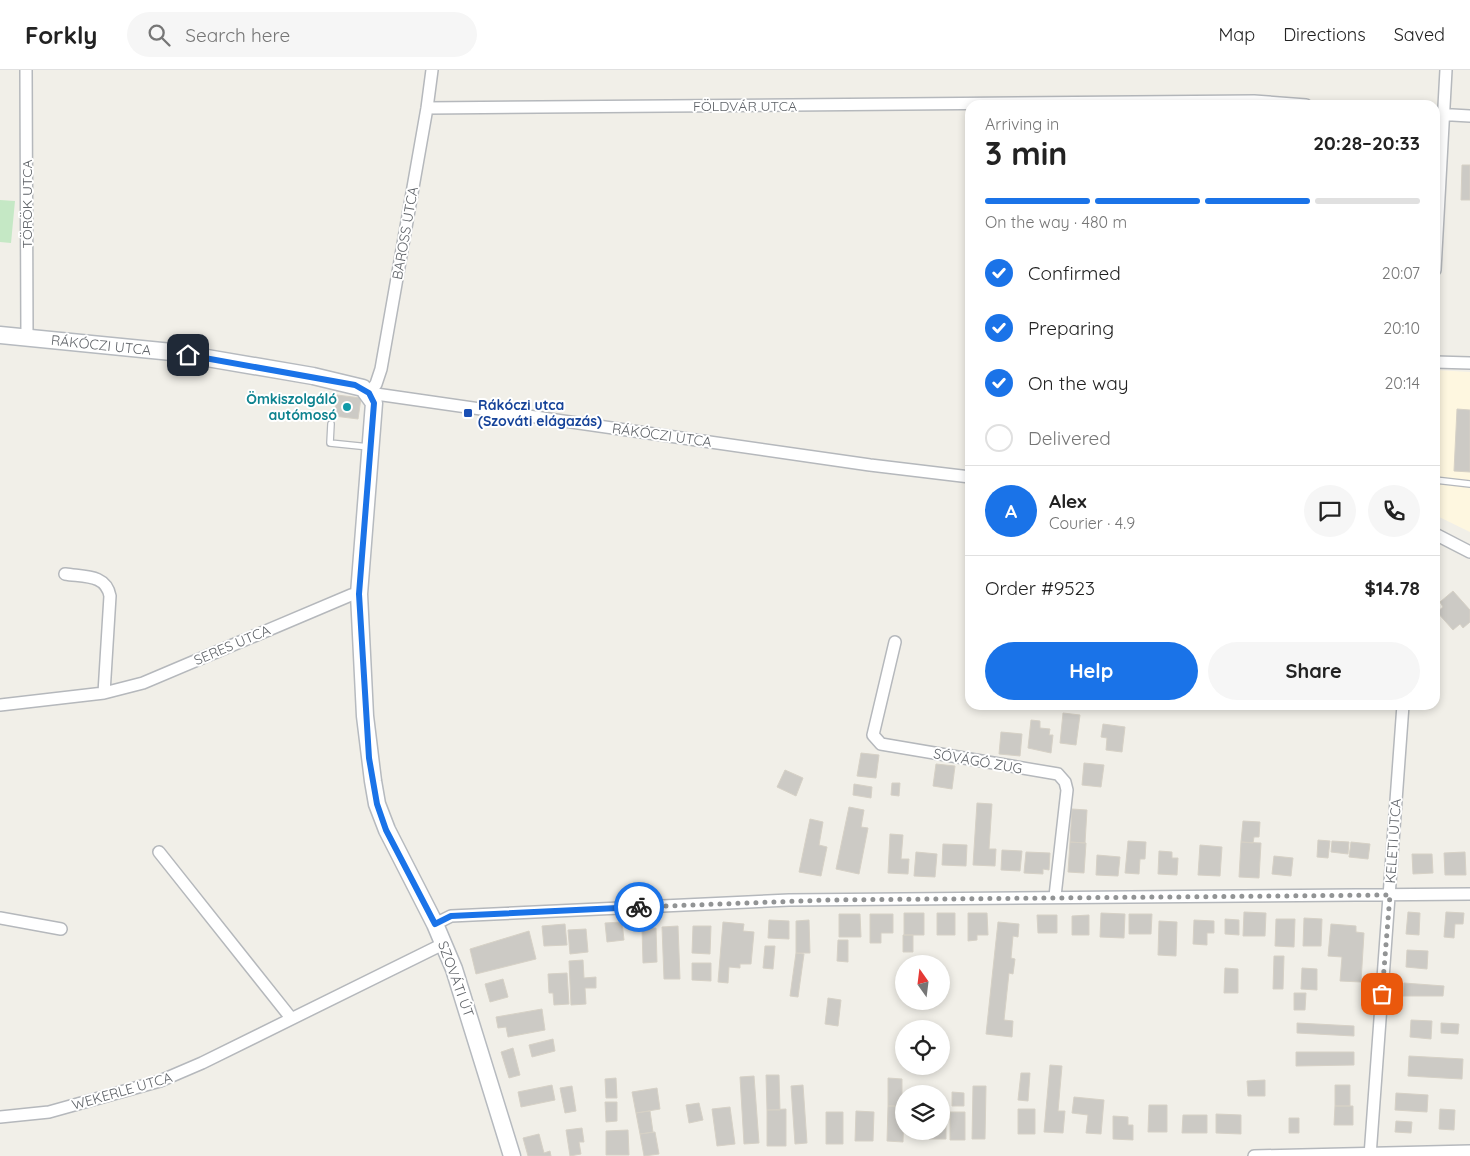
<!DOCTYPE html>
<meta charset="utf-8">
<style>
body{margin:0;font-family:Quicksand,sans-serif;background:#f6f6f6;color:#222;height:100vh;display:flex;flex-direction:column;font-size:19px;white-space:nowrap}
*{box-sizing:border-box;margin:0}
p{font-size:16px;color:#767676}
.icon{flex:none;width:28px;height:28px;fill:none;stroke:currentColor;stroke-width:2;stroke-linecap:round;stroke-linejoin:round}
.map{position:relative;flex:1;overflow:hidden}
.side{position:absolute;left:965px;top:30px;width:475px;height:610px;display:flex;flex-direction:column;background:#fff;border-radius:15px;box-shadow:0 2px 8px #0003}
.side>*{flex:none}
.needle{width:32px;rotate:346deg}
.buttons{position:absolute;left:895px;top:885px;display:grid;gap:10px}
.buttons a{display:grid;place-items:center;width:55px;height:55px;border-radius:50%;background:#fff;box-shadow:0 2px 8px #0003;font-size:25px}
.pin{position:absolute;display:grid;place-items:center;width:42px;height:42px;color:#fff;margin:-21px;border-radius:10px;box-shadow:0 2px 8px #0006}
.courier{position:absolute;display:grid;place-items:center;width:50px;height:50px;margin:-25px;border:4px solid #1a73e8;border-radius:50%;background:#fff;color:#222;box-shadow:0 1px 6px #0007}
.overview em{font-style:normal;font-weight:700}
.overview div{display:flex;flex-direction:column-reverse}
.overview{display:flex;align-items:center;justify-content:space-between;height:85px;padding:0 20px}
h1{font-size:32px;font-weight:700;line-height:38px}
.bar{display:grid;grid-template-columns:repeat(4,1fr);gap:8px 5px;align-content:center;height:60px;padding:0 20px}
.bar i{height:6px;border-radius:4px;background:#e0e0e0}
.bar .current{background:#1a73e8}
.bar p{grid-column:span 4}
.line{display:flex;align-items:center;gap:12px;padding:0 20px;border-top:1px solid #e0e0e0}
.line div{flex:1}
.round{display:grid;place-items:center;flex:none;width:52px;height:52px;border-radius:26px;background:#f6f6f6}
ol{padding:0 20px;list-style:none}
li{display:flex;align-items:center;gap:15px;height:55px}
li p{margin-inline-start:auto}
li .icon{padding:5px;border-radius:50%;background:#1a73e8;color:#fff;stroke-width:4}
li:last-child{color:#767676}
li i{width:28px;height:28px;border:2px solid #e0e0e0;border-radius:50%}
.button{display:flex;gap:10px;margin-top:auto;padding:10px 20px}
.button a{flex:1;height:58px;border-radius:30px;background:#1a73e8;color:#fff;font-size:20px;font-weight:700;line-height:58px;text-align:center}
.button a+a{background:#f6f6f6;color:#222}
header{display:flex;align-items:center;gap:30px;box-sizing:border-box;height:70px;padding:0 25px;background:#fff;border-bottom:1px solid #e0e0e0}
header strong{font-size:24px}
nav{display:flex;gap:28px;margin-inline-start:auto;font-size:18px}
.search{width:350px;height:45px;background:#f6f6f6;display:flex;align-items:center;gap:12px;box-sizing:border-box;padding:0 18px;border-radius:28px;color:#767676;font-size:19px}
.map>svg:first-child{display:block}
</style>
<header>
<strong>Forkly</strong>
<div class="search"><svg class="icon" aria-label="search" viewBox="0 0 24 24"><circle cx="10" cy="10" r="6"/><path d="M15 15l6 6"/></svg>Search here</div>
<nav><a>Map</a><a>Directions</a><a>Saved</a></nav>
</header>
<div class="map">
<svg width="1470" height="1086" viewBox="0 0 1470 1086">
<rect width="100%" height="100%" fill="#f1efe8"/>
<path fill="#fef7e0" d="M1435,300L1470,302V462L1435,445Z"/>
<path fill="#c5e8c5" d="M0,130L15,131L11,173L0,172Z"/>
<path fill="#cccac5" stroke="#d6d1c6" d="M1462,95H1470V130H1461Z
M337,325L361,328L358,349L334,346Z
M1457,339L1470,340V402L1454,401Z
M1453,521L1470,540V552L1463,558L1460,554L1453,560L1437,542L1443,537L1440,532Z
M1063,643L1080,645L1076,675L1060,673Z
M1031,650L1040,651V658L1050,659L1049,665H1053L1051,683L1028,678Z
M1103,654L1125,657L1122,682L1106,680L1107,668L1101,667Z
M1001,662L1022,664L1020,686L999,684Z
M861,683L879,685L876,708L857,706Z
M1084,693L1104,695L1101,717L1082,715Z
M936,694L955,696L952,719L933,716Z
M785,700L803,708L796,726L777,717Z
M892,713H900L899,726L891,725Z
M854,714L872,717L871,728L853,725Z
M977,733L992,734L989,779H996L995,796L973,795Z
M849,737L864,740L861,757L868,758L859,804L836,799Z
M1072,739L1087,740L1085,773L1070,772Z
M810,749L823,752L819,775L827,777L821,806L799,802Z
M1243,751L1260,752L1259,767H1254L1253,773L1241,772Z
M890,764L903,765L901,789H909L908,804L888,803Z
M1318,770L1330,771L1328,788L1317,787Z
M1128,771L1146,772L1145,789H1140L1139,804L1125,803Z
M1332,771L1349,772L1348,784L1331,782Z
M1070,772L1086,773L1084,803L1068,802Z
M1241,772L1261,773L1259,808L1239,807Z
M1351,772L1370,774L1368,789L1349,787Z
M943,774L967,775L966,796L942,795Z
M1200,775L1222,777L1220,806L1198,805Z
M1002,780L1022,781L1020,801L1001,800Z
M1159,781L1172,782V788H1178L1177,805L1158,804Z
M916,782L937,784L935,807L914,806Z
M1026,782L1050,783L1049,800L1043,799V804L1024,803Z
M1465,782L1466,805H1445L1444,783Z
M1412,784H1432L1433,803L1413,804Z
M1097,785L1120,787L1118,806L1096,805Z
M1274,786L1293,788L1291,806L1272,804Z
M1244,842L1266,843L1265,866H1243Z
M1408,842L1420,843L1419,865L1406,864Z
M1446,842L1464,843L1463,854H1455L1454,868L1444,867Z
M904,843H924V865H904Z
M937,843H955V865H937Z
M968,843H987L988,865H977V870L968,871Z
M1101,843L1125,844L1124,868L1100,867Z
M839,844H860L861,867H839Z
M870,844H893V863H881V873H870Z
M1129,844H1152L1151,864H1129Z
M1037,845H1057V863H1038Z
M1089,845V865H1072V846Z
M1304,848L1322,849L1321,876H1303Z
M1225,849L1239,850V865L1225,864Z
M1276,849H1295L1294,877L1275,876Z
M769,850L789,851V869L768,868Z
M809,850L810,883H796V851Z
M1194,850L1214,851V863H1207V875L1193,874Z
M1159,851L1177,852L1176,886L1158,885Z
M622,852L624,870L607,872L605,853Z
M723,852L744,854L743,861L754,862L751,894H740V898L729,897L728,913L718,912Z
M998,852L1019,854L1018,867L1013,866L1011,888L1015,889L1013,904L1009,903L1004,950L1013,951L1012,967L986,964Z
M565,854L567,875L544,876L542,856Z
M1331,854L1356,856V862L1364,863L1361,912L1340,911L1342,887L1328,886Z
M678,856L680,909H664L662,857Z
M693,856H711L710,884L692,883Z
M642,858H656L657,892L643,893Z
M586,859L588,882L570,884L568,860Z
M529,861L536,889L476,904L470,879Z
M903,865H913V882H903Z
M838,870H848V892L837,891Z
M765,876H775L773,899L763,898Z
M1407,880L1428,881L1427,899L1406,897Z
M796,883L804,884L798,927L790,926Z
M1274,886H1284L1283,919H1273Z
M583,890L584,908L596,907V918H585L586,934L571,935L569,891Z
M692,893H711V911L692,910Z
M1225,898L1238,899V923H1224Z
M1302,898L1317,899V920L1301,919Z
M567,903L569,934L554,935L553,923H549L548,904Z
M503,909L508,927L490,932L485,914Z
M1404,913L1444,916L1443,926H1403Z
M1294,923H1306L1305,940H1294Z
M828,928L841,930L838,956L825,954Z
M542,939L545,960L508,967L506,957L498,958L496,947Z
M1411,950L1432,951L1431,969L1410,967Z
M1297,953L1354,956V966L1297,963Z
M1441,953L1459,954L1458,964L1441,963Z
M553,969L555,981L532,987L529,975Z
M513,978L520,1005L509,1008L501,982Z
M1296,982H1354V995L1296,996Z
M1409,986L1463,989L1462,1009L1408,1006Z
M1050,995L1062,996L1058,1041H1065L1063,1063L1044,1062Z
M1021,1003H1030L1028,1031L1018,1030Z
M766,1005H779L780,1040H767Z
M754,1006L759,1073L744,1074L740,1007Z
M616,1008L617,1028H606L605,1009Z
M888,1008L902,1009V1036H888Z
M1265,1010V1026H1248L1247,1011Z
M552,1015L555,1030L521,1037L518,1022Z
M803,1015L807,1073L795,1074L791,1016Z
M1335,1015H1350V1036H1335Z
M572,1016L576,1041L565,1043L560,1018Z
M973,1016H986L985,1069H972Z
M657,1018L660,1039L636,1043L632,1022Z
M952,1022L964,1023V1036H952Z
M1396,1023L1428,1025L1427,1042L1395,1040Z
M1074,1027L1104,1030L1101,1064L1086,1063L1088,1045L1072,1043Z
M605,1032H617V1051L606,1052Z
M699,1033L703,1050L689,1053L686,1035Z
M1149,1035H1167V1062H1148Z
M888,1036H904L903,1072L887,1071Z
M1335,1036H1353V1055H1334Z
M730,1037L735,1074L717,1076L712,1039Z
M786,1039V1076H767V1040Z
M1018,1039H1035V1064H1018Z
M1440,1039L1455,1040L1454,1060L1439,1059Z
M941,1040H946V1069H929V1061H941Z
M650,1041L653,1062L640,1064L636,1043Z
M856,1041L874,1042L873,1071H855Z
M826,1042H843V1074H826Z
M950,1042H965V1070H950Z
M1216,1044L1241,1045V1064L1216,1063Z
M1183,1045H1207V1063H1182Z
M1113,1046L1128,1047V1055H1133V1070L1113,1069Z
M1289,1048H1299V1063H1289Z
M1396,1051L1412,1052L1411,1063L1395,1062Z
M582,1058L584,1072H579L581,1084L570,1086L566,1060Z
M628,1060L629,1085H606V1061Z
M655,1062L659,1084L644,1086L640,1064Z
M539,1064L544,1083L550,1081L551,1086H528L523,1068Z"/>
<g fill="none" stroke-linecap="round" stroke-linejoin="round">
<defs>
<path id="lane" d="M331,354L330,373L369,377
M1435,410L1470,414"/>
<path id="street" d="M26,0L27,268
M427,38L1254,31L1306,35
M1435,44L1470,46
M1435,200L1446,0
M1435,292L1470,293
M369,323L870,395L970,407
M369,323L376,314L381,299L427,38L432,0
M1435,464L1470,482
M65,504C84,507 106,504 110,526L104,623
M895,572L873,665L881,674L1058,704L1065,712L1067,720L1055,826
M0,635L104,623L143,613L351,525L359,524
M159,782L291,948
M0,848L61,859
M435,854L451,846L789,830L1470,824
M0,1047L49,1042L160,1011L202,993L443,874
M1254,1086L1470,1081
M1370,1086L1403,635"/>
<path id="secondary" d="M0,265L172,282L313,306L363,318L374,333L359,524L365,646L373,711L377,734L387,760L435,854L454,899L512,1086"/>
</defs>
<use href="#lane" stroke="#b5b8bc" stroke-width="8"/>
<use href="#street" stroke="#b5b8bc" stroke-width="14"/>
<use href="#secondary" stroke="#b6babf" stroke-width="19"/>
<use href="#lane" stroke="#fff" stroke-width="5.5"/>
<use href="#street" stroke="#fff" stroke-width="11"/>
<use href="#secondary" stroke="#fff" stroke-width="16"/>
</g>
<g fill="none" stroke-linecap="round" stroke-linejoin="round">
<path stroke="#929495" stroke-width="5" stroke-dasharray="0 9" d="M639,837L828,830L1390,825L1382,924"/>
<path stroke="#1a73e8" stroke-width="6" d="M188,285L355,315L369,323L374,333L359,524L369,688L377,734L386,760L435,854L451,846L639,837"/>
</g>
<circle fill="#0f9aa8" stroke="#fff" stroke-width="2" cx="347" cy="337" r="5"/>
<rect fill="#1a4fb4" stroke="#fff" stroke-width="2" x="463" y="338" width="10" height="10" rx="2.5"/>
<g text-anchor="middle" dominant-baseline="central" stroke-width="4" stroke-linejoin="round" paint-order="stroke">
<g font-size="14" fill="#5f6368" stroke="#fff">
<text x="745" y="36">FÖLDVÁR UTCA</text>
<text transform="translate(27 134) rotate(-90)">TÖRÖK UTCA</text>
<text transform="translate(405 163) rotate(-80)">BAROSS UTCA</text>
<text transform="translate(101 275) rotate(6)">RÁKÓCZI UTCA</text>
<text transform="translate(662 365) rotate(8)">RÁKÓCZI UTCA</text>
<text transform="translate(232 575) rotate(-23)">SERES UTCA</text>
<text transform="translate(978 691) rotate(10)">SÓVÁGÓ ZUG</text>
<text transform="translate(1393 771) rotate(-86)">KELETI UTCA</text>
<text transform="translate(456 909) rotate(70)">SZOVÁTI ÚT</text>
<text transform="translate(122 1021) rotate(-16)">WEKERLE UTCA</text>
</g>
<g font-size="14" font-weight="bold" fill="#0d838f" stroke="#fff" text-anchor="end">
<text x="337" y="329">Ömkiszolgáló<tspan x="337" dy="16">autómosó</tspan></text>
</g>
<g font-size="14" font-weight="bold" fill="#164399" stroke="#fff" text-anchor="start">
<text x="478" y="335">Rákóczi utca<tspan x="478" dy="16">(Szováti elágazás)</tspan></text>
</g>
</g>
</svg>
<div class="buttons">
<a><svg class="needle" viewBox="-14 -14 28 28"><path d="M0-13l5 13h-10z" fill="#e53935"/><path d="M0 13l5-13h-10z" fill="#767676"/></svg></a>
<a><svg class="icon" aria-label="locate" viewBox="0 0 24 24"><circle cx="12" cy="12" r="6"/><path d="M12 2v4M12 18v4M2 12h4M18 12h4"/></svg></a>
<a><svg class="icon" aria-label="layers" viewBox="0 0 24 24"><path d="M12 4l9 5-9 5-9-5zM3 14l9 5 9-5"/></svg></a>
</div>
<div class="pin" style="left:1382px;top:924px;background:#ea580c"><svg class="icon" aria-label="bag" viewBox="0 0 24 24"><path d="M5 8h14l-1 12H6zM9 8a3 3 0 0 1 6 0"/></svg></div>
<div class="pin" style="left:188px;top:285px;background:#1f2937"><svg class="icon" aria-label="home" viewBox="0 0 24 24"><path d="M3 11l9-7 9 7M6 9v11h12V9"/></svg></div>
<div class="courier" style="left:639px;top:837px"><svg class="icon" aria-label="bike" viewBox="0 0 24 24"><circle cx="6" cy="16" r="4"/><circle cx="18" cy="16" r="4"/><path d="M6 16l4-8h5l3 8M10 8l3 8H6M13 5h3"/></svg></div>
<section class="side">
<div class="overview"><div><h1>3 min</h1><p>Arriving in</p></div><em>20:28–20:33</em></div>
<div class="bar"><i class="current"></i><i class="current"></i><i class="current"></i><i></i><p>On the way · 480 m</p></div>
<ol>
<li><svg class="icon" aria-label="check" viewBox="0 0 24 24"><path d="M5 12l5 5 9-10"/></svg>Confirmed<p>20:07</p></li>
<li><svg class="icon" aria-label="check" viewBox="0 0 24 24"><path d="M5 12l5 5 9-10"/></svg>Preparing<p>20:10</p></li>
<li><svg class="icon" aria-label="check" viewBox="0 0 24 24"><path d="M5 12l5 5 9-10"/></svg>On the way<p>20:14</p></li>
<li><i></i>Delivered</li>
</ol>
<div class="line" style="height:90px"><b class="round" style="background:#1a73e8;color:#fff">A</b><div><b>Alex</b><p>Courier · 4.9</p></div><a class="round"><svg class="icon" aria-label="chat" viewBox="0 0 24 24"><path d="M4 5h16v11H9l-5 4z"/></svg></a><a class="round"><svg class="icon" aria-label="phone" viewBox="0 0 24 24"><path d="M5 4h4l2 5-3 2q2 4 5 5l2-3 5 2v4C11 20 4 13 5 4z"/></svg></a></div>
<div class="line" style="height:65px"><div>Order #9523</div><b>$14.78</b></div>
<div class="button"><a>Help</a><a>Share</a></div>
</section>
</div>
